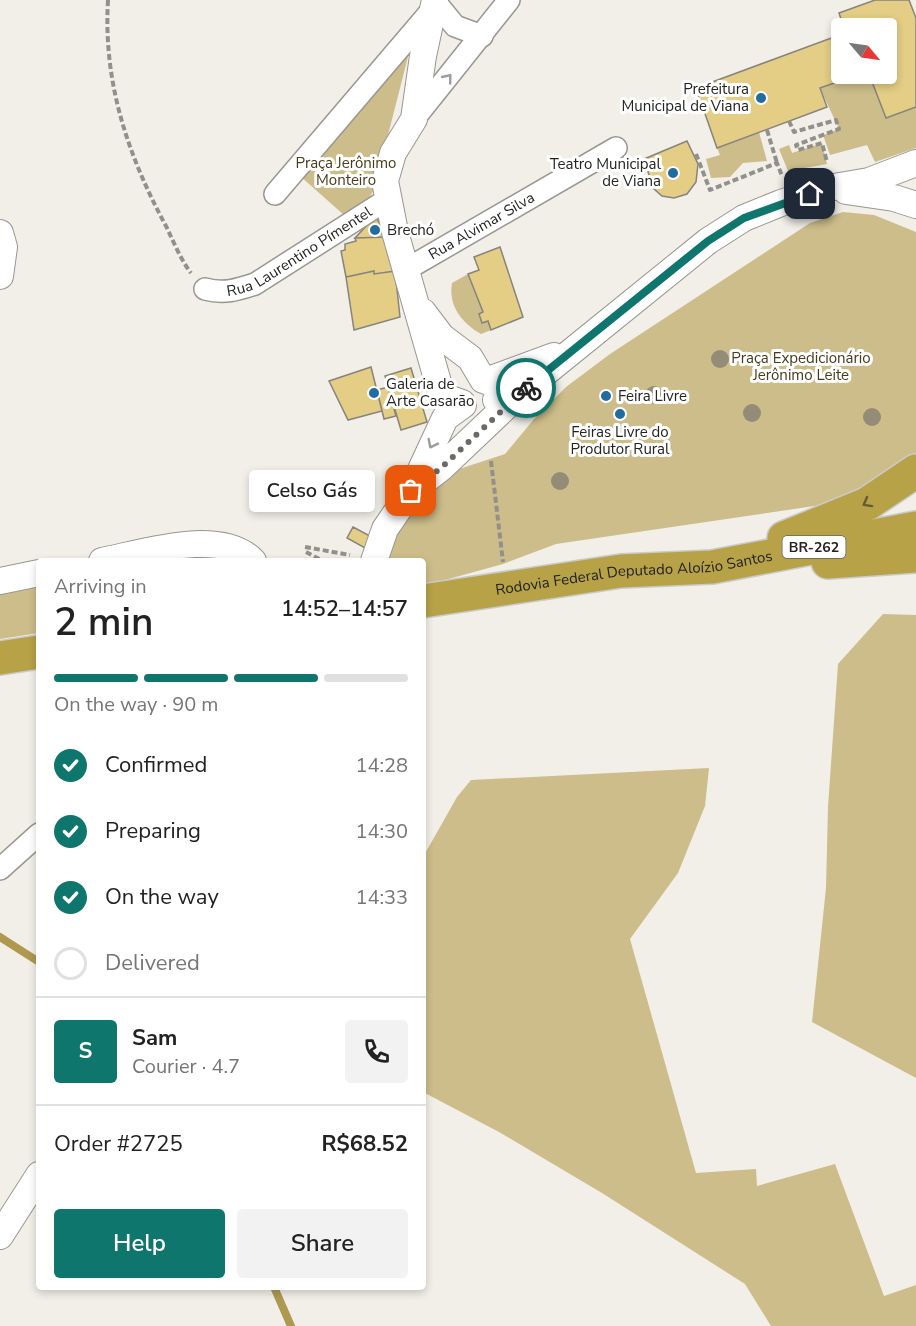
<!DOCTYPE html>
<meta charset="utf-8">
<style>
body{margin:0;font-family:"Nunito Sans",sans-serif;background:#f2f2f2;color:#222;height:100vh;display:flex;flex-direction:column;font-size:22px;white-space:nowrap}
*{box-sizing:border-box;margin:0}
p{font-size:20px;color:#767676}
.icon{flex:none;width:33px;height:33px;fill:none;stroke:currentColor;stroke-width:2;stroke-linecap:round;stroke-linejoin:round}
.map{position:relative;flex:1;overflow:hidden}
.panel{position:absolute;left:36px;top:558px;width:390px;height:732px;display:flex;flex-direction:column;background:#fff;border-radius:6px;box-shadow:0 3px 9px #0003}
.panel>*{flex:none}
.needle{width:39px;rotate:119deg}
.controls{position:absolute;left:831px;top:18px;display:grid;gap:12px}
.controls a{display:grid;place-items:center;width:66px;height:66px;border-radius:6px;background:#fff;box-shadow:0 3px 9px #0003;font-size:30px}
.pin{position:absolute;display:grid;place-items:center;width:51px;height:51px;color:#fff;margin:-26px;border-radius:12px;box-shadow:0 3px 9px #0006}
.courier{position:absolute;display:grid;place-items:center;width:60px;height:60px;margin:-30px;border:4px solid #0f766e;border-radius:50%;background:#fff;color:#222;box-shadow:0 2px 8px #0007}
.bubble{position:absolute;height:42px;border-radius:6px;background:#fff;box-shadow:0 3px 9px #0003;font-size:20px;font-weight:600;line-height:42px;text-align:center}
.head em{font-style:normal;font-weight:600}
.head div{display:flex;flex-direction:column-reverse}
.head{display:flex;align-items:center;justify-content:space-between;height:102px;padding:0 18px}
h1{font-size:39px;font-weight:600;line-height:45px}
.bar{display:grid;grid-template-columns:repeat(4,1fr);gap:9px 6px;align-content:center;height:72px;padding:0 18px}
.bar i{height:8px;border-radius:4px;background:#e0e0e0}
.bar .selected{background:#0f766e}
.bar p{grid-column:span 4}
.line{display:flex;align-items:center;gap:15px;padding:0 18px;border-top:2px solid #e0e0e0}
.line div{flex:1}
.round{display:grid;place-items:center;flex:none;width:63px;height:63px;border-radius:6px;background:#f2f2f2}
ol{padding:0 18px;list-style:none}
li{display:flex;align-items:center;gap:18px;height:66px}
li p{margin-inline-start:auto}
li .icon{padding:6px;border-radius:50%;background:#0f766e;color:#fff;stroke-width:4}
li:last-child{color:#767676}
li i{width:33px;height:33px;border:3px solid #e0e0e0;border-radius:50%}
.primary-button{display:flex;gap:12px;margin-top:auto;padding:12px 18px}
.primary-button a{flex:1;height:69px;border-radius:6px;background:#0f766e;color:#fff;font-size:24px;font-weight:600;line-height:69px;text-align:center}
.primary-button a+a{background:#f2f2f2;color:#222}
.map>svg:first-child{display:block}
</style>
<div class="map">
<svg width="916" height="1326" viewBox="0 0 916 1326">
<rect width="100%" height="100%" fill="#f1efe8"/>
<path fill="#cdbd8a" d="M412,41L374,190L364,206L344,215L300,176Z
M860,74H869L886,118L916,107V148L875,162L867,145L830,155L823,135L839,129L820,88Z
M759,132L767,161L743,163L730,177L711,178L706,159L720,155L717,148Z
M822,143L827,164L788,171L779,149L789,145L792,153Z
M843,212L874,215L916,232V462L898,475L828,504L556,544L503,564L423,586V561H387L394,539L408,513L444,474L505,454L534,419L566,387L610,354L810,223Z
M468,274L483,312L479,314L482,322L488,321L491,330L481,334C462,323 448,306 452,283Z
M39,578V633L0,639V586Z
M883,614L916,615V1078L812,1022L826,888L828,807L838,664Z
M709,768L705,806L678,873L630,939L696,1173L756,1169L757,1186L835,1164L884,1296L916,1285V1326H771L745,1284L602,1193L499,1132L423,1092V857L457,797L471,780Z"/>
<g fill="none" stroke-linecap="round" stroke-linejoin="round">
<path stroke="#af9951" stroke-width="8" d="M0,937L39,962
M274,1287L291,1326"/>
</g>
<path fill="#e4cd84" stroke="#86847d" stroke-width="1.5" d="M875,0H909L916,18V107L886,118L869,74H886V28H844L839,13Z
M842,34V74H860L820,88L827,107L717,148L696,88Z
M687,141L698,164L696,182L687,194L674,198L662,196L653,188L644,159Z
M377,219L388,237L355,238L371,221Z
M388,237L395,271L374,274V271L346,277L341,251L345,250V244L356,241L355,238Z
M500,247L523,317L491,330L488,321L482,323L479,314L483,312L468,274L479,270L474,257Z
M374,271V274L395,271L400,317L354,330L346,277Z
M371,367L382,411L348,420L329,381Z
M411,368L427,422L401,430L385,376Z
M388,387L396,416L384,419L377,390Z
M353,527L370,536L365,548L347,538Z"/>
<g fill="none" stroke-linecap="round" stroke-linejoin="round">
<defs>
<g id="minor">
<path d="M414,119L509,0"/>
<path d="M275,194L437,4L455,26L482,36"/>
<path id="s1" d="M407,269L616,148"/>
<path id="s2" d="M205,289C224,294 237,290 255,284L388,199"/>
<path d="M0,869L39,834"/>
</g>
<path id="tertiary" d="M435,0L423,56L414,119L393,153L385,181L395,232L442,396L462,403
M846,191L894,198L916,205
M0,233L4,247L0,276
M423,312L442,337L470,358L483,380
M486,381L554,356
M496,400L519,394L708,241L744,218L781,203L828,188L869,181L916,163
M414,489L441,468L518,395
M102,561C143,553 220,527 253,561
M374,561L385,529L411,491L445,418L463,405
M0,581L39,573
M0,1236L39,1175"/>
<g id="trunk">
<path d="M784,538L867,504L916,471"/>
<path d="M828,562L916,556"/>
<path id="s3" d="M423,601L621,571L712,567L916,528"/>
<path d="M0,658L39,652"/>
</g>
</defs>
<use href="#minor" stroke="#999791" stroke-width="24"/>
<use href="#tertiary" stroke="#999791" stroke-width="28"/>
<use href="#trunk" stroke="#cacac9" stroke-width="36"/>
<path stroke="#92908b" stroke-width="4" stroke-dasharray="6 3" stroke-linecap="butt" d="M108,0C103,83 128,156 167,228C174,243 181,260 191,273
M789,121L794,132L836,120L839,129L796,145L798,150L822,143L827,162
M767,130L777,163
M696,154L710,190L777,163L782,176
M491,461L503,562
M305,547L350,555
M306,552L323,561"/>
<use href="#minor" stroke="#fff" stroke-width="21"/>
<use href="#tertiary" stroke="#fff" stroke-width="26"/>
<use href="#trunk" stroke="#b8a248" stroke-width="33"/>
</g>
<g fill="#938d77">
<circle cx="720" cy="359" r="9"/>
<circle cx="654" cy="395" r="9"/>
<circle cx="752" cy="413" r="9"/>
<circle cx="872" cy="417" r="9"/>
<circle cx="560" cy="481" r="9"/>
</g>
<defs><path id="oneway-chevron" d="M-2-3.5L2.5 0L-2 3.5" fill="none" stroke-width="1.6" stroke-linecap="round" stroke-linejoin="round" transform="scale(1.5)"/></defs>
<g stroke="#9c9c9b">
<use href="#oneway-chevron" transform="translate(448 78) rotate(-51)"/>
<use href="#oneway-chevron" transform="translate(432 444) rotate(117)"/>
</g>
<use stroke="#665c32" href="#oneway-chevron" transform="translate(867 503) rotate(151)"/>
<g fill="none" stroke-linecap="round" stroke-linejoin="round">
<path stroke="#6b6a66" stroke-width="6" stroke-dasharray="0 10.8" d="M411,491L441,468L526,388"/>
<path stroke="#0f766e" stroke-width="8" d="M526,388L708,241L744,218L810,194"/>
</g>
<g fill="#216da0" stroke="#fff" stroke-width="2">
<circle cx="761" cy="98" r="6"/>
<circle cx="673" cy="173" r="6"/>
<circle cx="375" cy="230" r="6"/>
<circle cx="374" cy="393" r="6"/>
<circle cx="606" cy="396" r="6"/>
<circle cx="620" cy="414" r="6"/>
</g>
<g text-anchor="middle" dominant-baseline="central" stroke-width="6" stroke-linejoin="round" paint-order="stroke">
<rect fill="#fff" stroke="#656563" stroke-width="1.5" x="782.5" y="536" width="63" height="22" rx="4.5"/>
<g font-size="14" font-weight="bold" fill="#232320">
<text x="814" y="547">BR-262</text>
</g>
<g font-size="15" fill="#232320" stroke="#fff" text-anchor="start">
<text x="749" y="89" text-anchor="end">Prefeitura<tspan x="749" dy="17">Municipal de Viana</tspan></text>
<text x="661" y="164" text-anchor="end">Teatro Municipal<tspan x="661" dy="17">de Viana</tspan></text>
<text x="387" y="230">Brechó</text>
<text x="386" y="384">Galeria de<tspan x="386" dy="17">Arte Casarão</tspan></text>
<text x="618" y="396">Feira Livre</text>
<text x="620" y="432" text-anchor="middle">Feiras Livre do<tspan x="620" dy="17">Produtor Rural</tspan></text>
</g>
<g font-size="15" fill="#463c1b" stroke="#fff">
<text x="346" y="163">Praça Jerônimo<tspan x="346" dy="17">Monteiro</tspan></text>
<text x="801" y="358">Praça Expedicionário<tspan x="801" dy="17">Jerônimo Leite</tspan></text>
</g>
<g font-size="15" fill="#232320" stroke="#fff">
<text stroke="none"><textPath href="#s1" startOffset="86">Rua Alvimar Silva</textPath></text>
<text stroke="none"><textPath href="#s2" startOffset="105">Rua Laurentino Pímentel</textPath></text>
<text stroke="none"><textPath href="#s3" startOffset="213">Rodovia Federal Deputado Aloízio Santos</textPath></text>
</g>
</g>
</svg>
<div class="controls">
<a><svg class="needle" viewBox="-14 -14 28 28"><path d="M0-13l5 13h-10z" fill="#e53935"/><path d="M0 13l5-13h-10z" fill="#767676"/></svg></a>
</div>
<div class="pin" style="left:411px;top:491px;background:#ea580c"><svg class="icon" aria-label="bag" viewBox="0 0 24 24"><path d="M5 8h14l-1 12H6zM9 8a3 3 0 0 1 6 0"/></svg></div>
<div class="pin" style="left:810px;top:194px;background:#1f2937"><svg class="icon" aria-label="home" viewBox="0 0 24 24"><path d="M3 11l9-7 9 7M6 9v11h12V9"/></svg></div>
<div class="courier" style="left:526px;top:388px"><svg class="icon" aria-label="bike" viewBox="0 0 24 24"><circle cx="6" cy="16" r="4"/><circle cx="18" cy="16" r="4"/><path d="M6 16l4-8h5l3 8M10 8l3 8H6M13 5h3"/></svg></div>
<div class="bubble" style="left:249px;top:470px;width:126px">Celso Gás</div>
<section class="panel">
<div class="head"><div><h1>2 min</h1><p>Arriving in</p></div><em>14:52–14:57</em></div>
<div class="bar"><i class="selected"></i><i class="selected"></i><i class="selected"></i><i></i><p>On the way · 90 m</p></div>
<ol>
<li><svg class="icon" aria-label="check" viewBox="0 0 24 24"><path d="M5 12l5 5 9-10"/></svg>Confirmed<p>14:28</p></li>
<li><svg class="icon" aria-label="check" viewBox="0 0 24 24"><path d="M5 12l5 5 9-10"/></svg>Preparing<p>14:30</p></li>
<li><svg class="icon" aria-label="check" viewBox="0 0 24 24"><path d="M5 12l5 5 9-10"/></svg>On the way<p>14:33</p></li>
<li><i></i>Delivered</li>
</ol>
<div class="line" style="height:108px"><b class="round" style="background:#0f766e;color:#fff">S</b><div><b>Sam</b><p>Courier · 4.7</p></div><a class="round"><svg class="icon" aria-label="phone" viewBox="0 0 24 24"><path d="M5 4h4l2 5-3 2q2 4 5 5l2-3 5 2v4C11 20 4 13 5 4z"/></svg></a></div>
<div class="line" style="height:78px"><div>Order #2725</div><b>R$68.52</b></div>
<div class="primary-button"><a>Help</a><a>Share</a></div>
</section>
</div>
